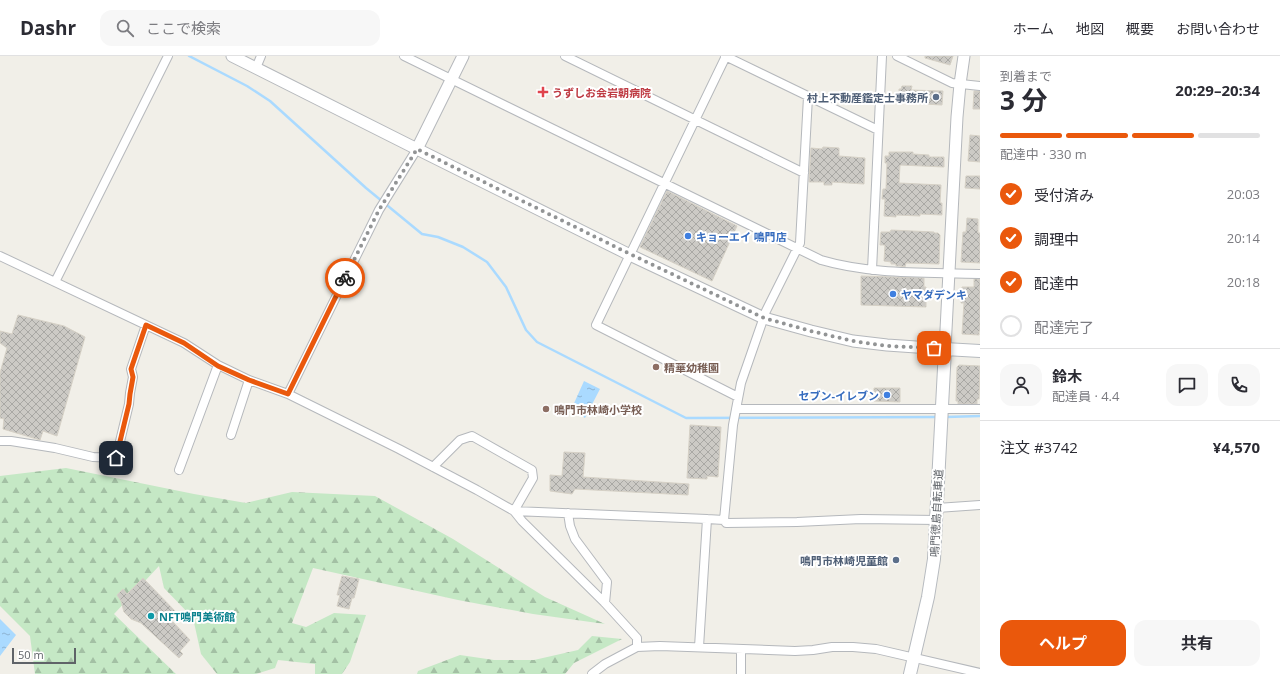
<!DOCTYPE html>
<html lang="ja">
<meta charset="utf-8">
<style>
body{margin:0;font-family:"Open Sans","Noto Sans JP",sans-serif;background:#f7f7f7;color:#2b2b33;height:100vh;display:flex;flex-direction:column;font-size:15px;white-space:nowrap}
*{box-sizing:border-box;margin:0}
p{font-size:13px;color:#7c7c81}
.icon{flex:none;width:22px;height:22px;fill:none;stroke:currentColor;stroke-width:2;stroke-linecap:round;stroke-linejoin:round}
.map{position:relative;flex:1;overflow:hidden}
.drawer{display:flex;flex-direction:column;background:#fff;width:300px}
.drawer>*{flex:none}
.scale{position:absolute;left:12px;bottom:10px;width:64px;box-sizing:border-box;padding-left:4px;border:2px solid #5f6368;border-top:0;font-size:11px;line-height:14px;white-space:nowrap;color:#5f6368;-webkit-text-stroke:3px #fff;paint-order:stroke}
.pin{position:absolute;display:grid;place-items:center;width:34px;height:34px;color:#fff;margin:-17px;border-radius:8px;box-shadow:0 2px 6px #0006}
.courier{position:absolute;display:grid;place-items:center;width:40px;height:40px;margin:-20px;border:3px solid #ea580c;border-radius:50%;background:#fff;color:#222;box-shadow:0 1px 5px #0007}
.headline em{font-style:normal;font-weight:700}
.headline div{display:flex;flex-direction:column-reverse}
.headline{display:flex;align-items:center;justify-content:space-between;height:68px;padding:0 20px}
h1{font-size:26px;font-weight:700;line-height:30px}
.bar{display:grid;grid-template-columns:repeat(4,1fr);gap:6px 4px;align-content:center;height:48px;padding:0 20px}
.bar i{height:5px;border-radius:3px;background:#e1e1e2}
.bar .selected{background:#ea580c}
.bar p{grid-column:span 4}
.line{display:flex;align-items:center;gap:10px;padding:0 20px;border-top:1px solid #e1e1e2}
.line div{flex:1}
.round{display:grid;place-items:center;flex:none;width:42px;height:42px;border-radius:12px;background:#f7f7f7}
ol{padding:0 20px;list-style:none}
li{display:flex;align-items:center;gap:12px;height:44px}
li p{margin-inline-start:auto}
li .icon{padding:4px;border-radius:50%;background:#ea580c;color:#fff;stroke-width:4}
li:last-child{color:#7c7c81}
li i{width:22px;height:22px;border:2px solid #e1e1e2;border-radius:50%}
.cta{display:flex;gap:8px;margin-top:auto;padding:8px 20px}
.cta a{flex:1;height:46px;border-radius:12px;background:#ea580c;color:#fff;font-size:16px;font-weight:700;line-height:46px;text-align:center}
.cta a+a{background:#f7f7f7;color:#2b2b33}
header{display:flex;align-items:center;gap:24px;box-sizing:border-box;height:56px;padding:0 20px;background:#fff;border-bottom:1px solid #e1e1e2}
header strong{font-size:19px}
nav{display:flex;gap:22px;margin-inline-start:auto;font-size:14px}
.search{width:280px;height:36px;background:#f7f7f7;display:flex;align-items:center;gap:10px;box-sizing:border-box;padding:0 14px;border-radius:12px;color:#7c7c81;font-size:15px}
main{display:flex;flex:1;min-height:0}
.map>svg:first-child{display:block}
</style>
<header>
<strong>Dashr</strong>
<div class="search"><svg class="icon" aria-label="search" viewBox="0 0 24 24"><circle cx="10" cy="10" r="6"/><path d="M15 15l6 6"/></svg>ここで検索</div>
<nav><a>ホーム</a><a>地図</a><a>概要</a><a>お問い合わせ</a></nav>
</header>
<main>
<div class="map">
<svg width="980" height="618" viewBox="0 0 980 618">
<defs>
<pattern id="forest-firs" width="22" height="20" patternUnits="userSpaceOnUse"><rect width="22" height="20" fill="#c5e8c5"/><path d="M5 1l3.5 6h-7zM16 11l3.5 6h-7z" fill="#a3c0a4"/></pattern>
<pattern id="water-ripples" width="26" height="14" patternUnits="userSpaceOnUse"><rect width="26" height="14" fill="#aadaff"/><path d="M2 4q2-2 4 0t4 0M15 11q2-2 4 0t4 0" fill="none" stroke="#8eb4d2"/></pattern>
<pattern id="building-cross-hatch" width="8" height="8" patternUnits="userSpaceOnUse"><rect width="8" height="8" fill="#cccac5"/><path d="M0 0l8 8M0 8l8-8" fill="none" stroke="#a9a8a4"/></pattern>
</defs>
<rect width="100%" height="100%" fill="#f1efe8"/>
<path fill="url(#forest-firs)" d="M66,412L194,438L246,447L292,436L375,440L453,483L545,541L605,568L533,558L458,544L313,512L292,567L306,571L334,557L366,559L350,606L342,618H315V608L278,604L275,612L256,618H217L201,598L193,562L164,532L159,510L114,558L176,618H35L30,580L0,550V420Z
M592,580L622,583L574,607L565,618H417L418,615L460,599L494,604H534L578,594Z"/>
<path fill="url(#water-ripples)" d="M584,325L600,333L585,362L571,354Z
M0,563L16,579L0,600Z"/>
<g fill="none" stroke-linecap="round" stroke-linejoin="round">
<path stroke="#aadaff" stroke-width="2.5" d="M189,0L247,30L270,45L366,132L422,178L438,181L463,191L487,206L506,231L526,274L537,286L686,362L939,361
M946,361L980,360"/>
</g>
<path fill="url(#building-cross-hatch)" stroke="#d6d1c6" d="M925,0H953L950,9L925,2Z
M902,30H912L911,34L943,35L942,49L924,48L925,45L901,44V41H899V33H901Z
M974,35H980V53H973Z
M970,79L980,80V106L968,105Z
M823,91L839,92V100L865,102L864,128L832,126V129H824V126H809L811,92L822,93Z
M889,96H913V98L929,99V101H944V111L900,109L899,127L941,129L940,147H942V159L920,158V160L896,159V161L884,160L885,143H882L883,133H886L887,107H885V100H889Z
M966,120H980V133L965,132Z
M667,135L737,170L712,225L640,191Z
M967,162L978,163V177H980V207L961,206L963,176H966Z
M891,174L934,176V177H938L940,179L939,208L906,207L905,211L900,210H896V208H891V206L884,205L885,189H880L881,176H890Z
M861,220L924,222V231H926V251L861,249Z
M974,223H980V275H979V279L962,278L964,247H961L962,231H974Z
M18,259L64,270L85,281L57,380L43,375L40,384L3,373L4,363L0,362V317L7,292L0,287V275L12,278Z
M959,309L980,310L979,343H977V348H958V345H956L957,311Z
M874,332H900V346L874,345Z
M690,369L721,371L718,421L707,420V423L687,422Z
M564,396L585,397L583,421L689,428L688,439L575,433L572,438L550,435V419L562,420Z
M342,520L359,523L354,542H352L349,553L337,550L340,539H337Z
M143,522L176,556L172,565L190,584L180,595L183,598L179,602L141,567L131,563L124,556L121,545L117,539L123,533L127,538Z"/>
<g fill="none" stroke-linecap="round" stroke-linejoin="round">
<defs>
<path id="minor" d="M404,0L821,204C872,219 927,216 980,218
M565,0L804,117
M725,0L878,74
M726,0L596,269L738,341
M897,0L952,27L980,30
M256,12L261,0
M0,200L184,287L218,309L249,324L288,338L399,393L477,434L514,455L522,465L605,547L637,582V591
M872,214L882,0
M55,226L168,0
M288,338L379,154L417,93
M736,353H980
M231,379L249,324
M0,385H11L55,392L93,401L116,402L129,348L130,337L133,321L131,313L146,269
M433,411L460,384L472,380L532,414L533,422L514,455
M179,414L218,309
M937,452L980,449
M514,455L707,463L724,464L726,467L797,466L861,463L937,464
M568,457L570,470L575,483L607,526L605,547
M724,464L733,369L741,327L766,255L800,187L808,41
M699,591L707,463
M741,593V618
M592,618L605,608L637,591L660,590L795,595L813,594L832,591H853L876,593L980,617"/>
<path id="tertiary" d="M232,0L417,93L630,199L764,262L811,275L853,285L887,289L945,293L957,61L960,28L964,0
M417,93L463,0"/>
<path id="secondary" d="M910,618L928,541L934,503L945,293L980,295"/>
</defs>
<use href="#minor" stroke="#b5b8bc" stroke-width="10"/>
<use href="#tertiary" stroke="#b5b8bc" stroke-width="13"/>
<use href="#secondary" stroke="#b6babf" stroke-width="14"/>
<use href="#minor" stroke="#fff" stroke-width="8"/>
<use href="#tertiary" stroke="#fff" stroke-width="11"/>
<use href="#secondary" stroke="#fff" stroke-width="12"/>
</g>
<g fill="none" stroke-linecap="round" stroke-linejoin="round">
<path stroke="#929495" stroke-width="4" stroke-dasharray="0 7.2" d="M345,222L379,154L417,93L630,198L764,262L811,275L853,285L887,290L934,292"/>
<path stroke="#ea580c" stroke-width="5" d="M116,402L129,348L130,338L133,321L131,313L146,269L184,287L218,310L249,324L288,338L345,222"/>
</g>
<path fill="#e0444e" stroke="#fff" stroke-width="1.5" d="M541 30h4v4h4v4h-4v4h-4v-4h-4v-4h4z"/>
<g fill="#5c6f8a" stroke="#fff" stroke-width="1.5">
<circle cx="936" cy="41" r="4"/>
<circle cx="896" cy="504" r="4"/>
</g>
<g fill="#3f7fe0" stroke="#fff" stroke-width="1.5">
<circle cx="688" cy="180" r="4"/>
<circle cx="893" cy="238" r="4"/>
<circle cx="887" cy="339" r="4"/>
</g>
<g fill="#8d6e63" stroke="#fff" stroke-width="1.5">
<circle cx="656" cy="311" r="4"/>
<circle cx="546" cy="353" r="4"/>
</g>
<circle fill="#0f9aa8" stroke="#fff" stroke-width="1.5" cx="151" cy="560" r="4"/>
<g text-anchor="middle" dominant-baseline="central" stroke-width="4" stroke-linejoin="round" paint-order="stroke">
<g font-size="11" font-weight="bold" fill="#be3a42" stroke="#fff" text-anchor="start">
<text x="552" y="36">うずしお会岩朝病院</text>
</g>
<g font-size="11" font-weight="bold" fill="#4e5e75" stroke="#fff" text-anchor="end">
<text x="928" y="41">村上不動産鑑定士事務所</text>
<text x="888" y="504">鳴門市林崎児童館</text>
</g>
<g font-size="11" font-weight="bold" fill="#366cbe" stroke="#fff" text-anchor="start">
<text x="696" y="180">キョーエイ 鳴門店</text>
<text x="901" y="238">ヤマダデンキ</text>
<text x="879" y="339" text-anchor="end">セブン-イレブン</text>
</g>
<g font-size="11" font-weight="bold" fill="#785e54" stroke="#fff" text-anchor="start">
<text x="664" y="311">精華幼稚園</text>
<text x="554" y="353">鳴門市林崎小学校</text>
</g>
<g font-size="11" fill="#5f6368" stroke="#fff">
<text transform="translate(936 457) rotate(-87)">鳴門徳島自転車道</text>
</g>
<g font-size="11" font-weight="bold" fill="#0d838f" stroke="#fff" text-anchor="start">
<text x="159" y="560">NFT鳴門美術館</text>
</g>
</g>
</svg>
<div class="scale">50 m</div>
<div class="pin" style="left:934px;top:292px;background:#ea580c"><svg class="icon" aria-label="bag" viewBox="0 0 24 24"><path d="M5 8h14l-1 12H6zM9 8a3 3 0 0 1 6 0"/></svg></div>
<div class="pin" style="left:116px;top:402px;background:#1f2937"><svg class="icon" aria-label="home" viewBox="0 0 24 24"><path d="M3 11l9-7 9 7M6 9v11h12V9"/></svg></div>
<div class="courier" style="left:345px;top:222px"><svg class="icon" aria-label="bike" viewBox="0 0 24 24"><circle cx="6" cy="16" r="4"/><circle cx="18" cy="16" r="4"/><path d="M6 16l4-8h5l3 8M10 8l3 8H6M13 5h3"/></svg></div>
</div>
<section class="drawer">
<div class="headline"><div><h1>3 分</h1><p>到着まで</p></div><em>20:29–20:34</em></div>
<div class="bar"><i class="selected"></i><i class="selected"></i><i class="selected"></i><i></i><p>配達中 · 330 m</p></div>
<ol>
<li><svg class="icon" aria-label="check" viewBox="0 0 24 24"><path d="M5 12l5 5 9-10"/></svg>受付済み<p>20:03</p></li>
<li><svg class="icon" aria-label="check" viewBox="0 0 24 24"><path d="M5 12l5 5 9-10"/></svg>調理中<p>20:14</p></li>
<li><svg class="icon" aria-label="check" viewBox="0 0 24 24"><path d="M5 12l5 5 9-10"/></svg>配達中<p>20:18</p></li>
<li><i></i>配達完了</li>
</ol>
<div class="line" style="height:72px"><a class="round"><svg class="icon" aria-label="person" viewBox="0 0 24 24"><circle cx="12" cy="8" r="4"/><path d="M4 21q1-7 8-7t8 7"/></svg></a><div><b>鈴木</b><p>配達員 · 4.4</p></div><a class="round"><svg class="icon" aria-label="chat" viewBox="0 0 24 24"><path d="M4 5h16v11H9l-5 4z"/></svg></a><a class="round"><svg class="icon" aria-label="phone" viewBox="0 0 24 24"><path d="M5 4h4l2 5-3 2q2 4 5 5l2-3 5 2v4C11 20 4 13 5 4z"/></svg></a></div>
<div class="line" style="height:52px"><div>注文 #3742</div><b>¥4,570</b></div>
<div class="cta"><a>ヘルプ</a><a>共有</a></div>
</section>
</main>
